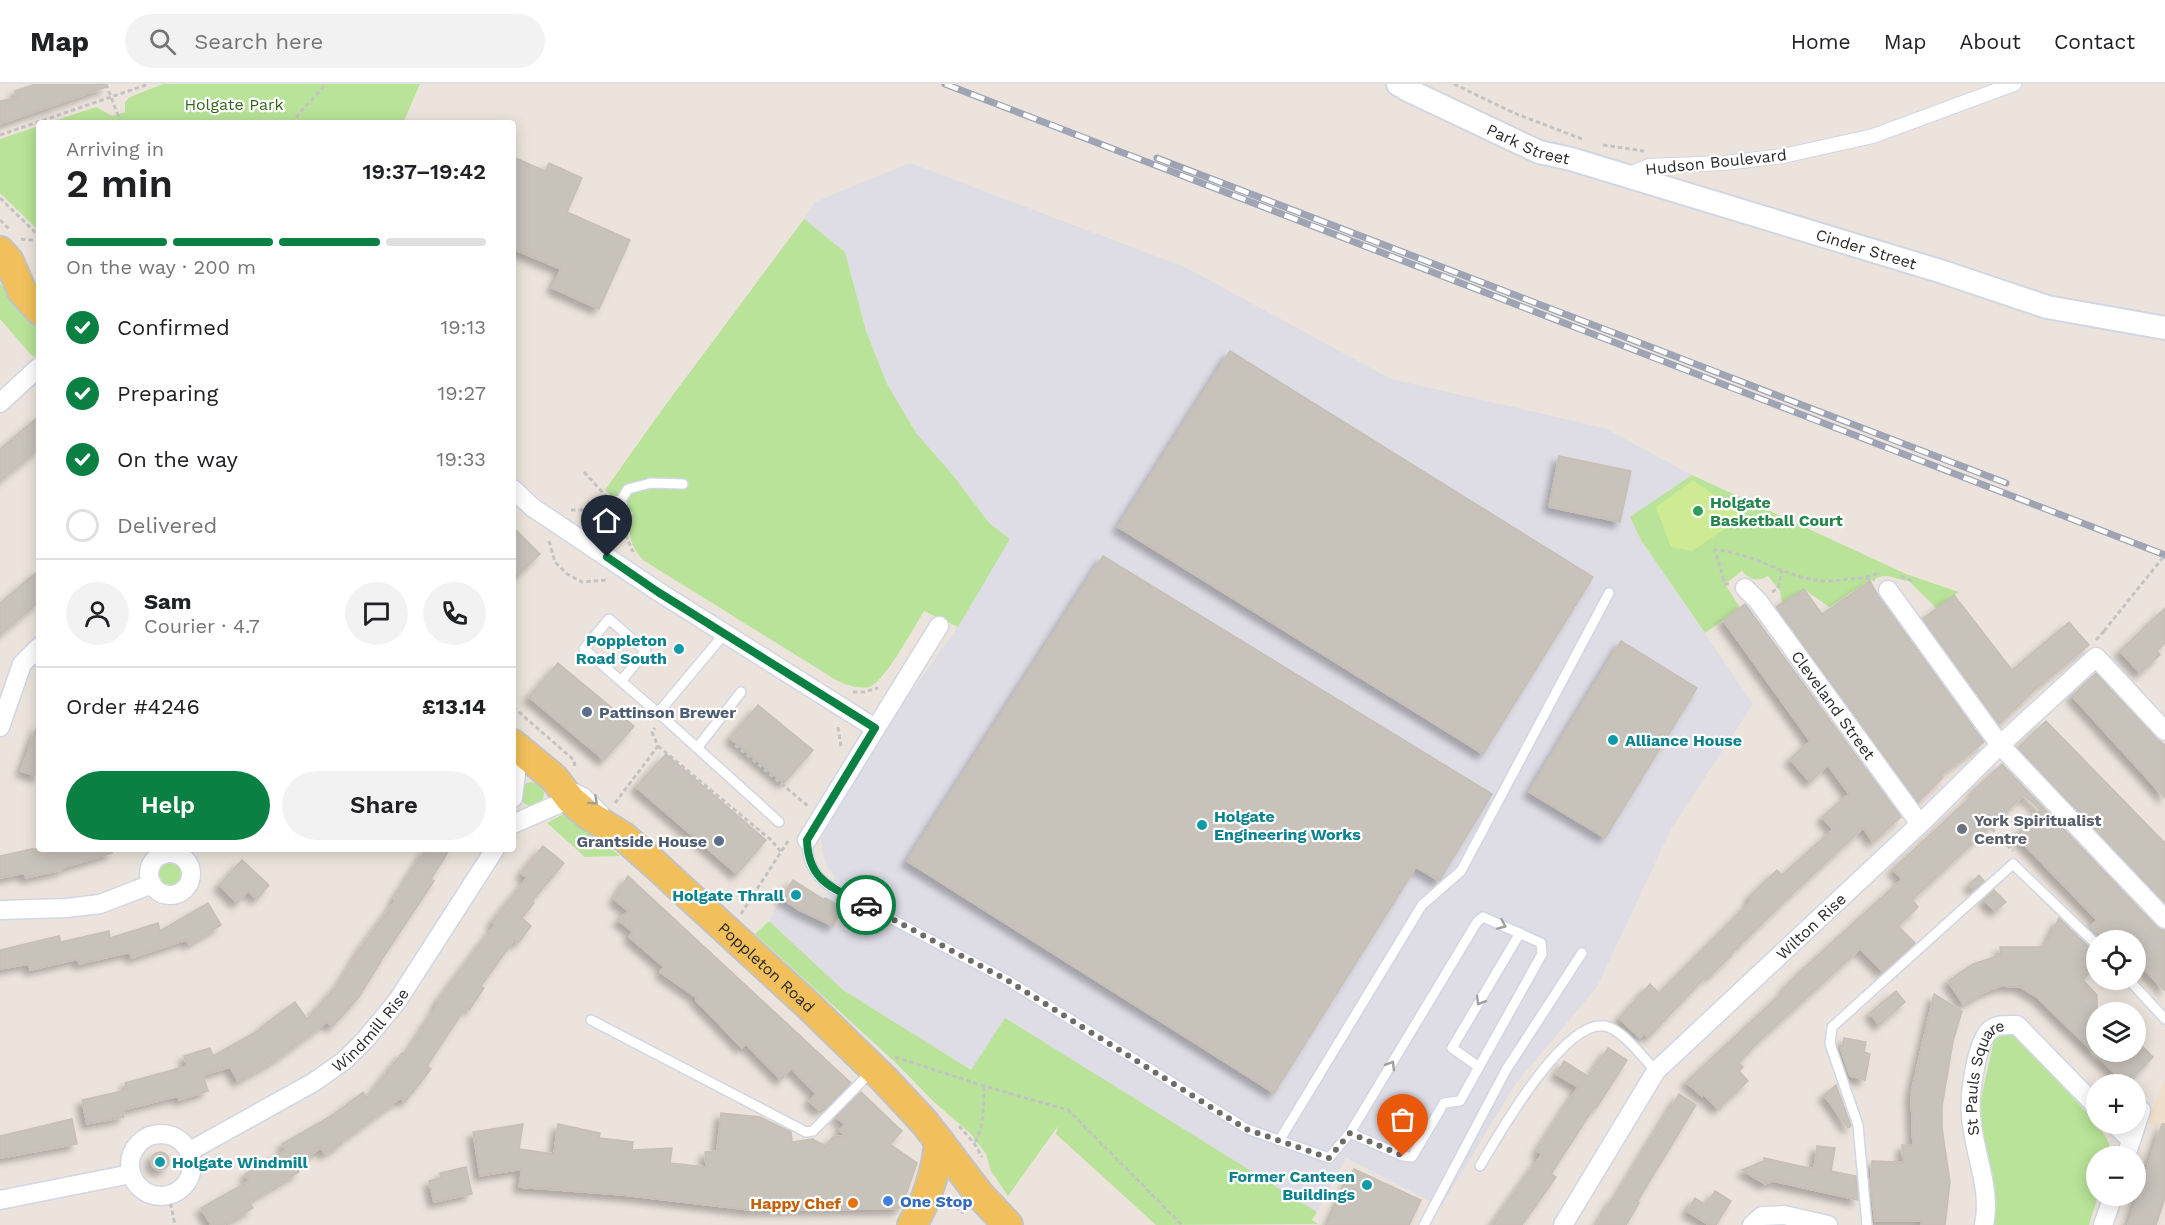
<!DOCTYPE html>
<meta charset="utf-8">
<style>
body{margin:0;font-family:"Work Sans",sans-serif;background:#f2f2f2;color:#202124;height:100vh;display:flex;flex-direction:column;font-size:22px;white-space:nowrap}
*{box-sizing:border-box;margin:0}
p{font-size:20px;color:#757577}
.icon{flex:none;width:33px;height:33px;fill:none;stroke:currentColor;stroke-width:2;stroke-linecap:round;stroke-linejoin:round}
.map{position:relative;flex:1;overflow:hidden}
.sheet{position:absolute;left:36px;top:36px;width:480px;height:732px;display:flex;flex-direction:column;background:#fff;border-radius:6px;box-shadow:0 3px 15px #0003}
.sheet>*{flex:none}
.controls{position:absolute;left:2086px;top:846px;display:grid;gap:12px}
.controls a{display:grid;place-items:center;width:60px;height:60px;border-radius:50%;background:#fff;box-shadow:0 3px 15px #0003;font-size:30px}
.pin{position:absolute;display:grid;place-items:center;width:51px;height:51px;color:#fff;margin:-62px -26px;border-radius:50% 50% 50% 0;rotate:-45deg;box-shadow:0 0 6px #0007}
.pin .icon{rotate:45deg}
.courier{position:absolute;display:grid;place-items:center;width:60px;height:60px;margin:-30px;border:4px solid #0b8043;border-radius:50%;background:#fff;color:#222;box-shadow:0 2px 8px #0007}
.summary em{font-style:normal;font-weight:600}
.summary div{display:flex;flex-direction:column-reverse}
.summary{display:flex;align-items:center;justify-content:space-between;height:102px;padding:0 30px}
h1{font-size:39px;font-weight:600;line-height:45px}
.bar{display:grid;grid-template-columns:repeat(4,1fr);gap:9px 6px;align-content:center;height:72px;padding:0 30px}
.bar i{height:8px;border-radius:4px;background:#e0e0e0}
.bar .current{background:#0b8043}
.bar p{grid-column:span 4}
.line{display:flex;align-items:center;gap:15px;padding:0 30px;border-top:2px solid #e0e0e0}
.line div{flex:1}
.round{display:grid;place-items:center;flex:none;width:63px;height:63px;border-radius:32px;background:#f2f2f2}
ol{padding:0 30px;list-style:none}
li{display:flex;align-items:center;gap:18px;height:66px}
li p{margin-inline-start:auto}
li .icon{padding:6px;border-radius:50%;background:#0b8043;color:#fff;stroke-width:4}
li:last-child{color:#757577}
li i{width:33px;height:33px;border:3px solid #e0e0e0;border-radius:50%}
.action{display:flex;gap:12px;margin-top:auto;padding:12px 30px}
.action a{flex:1;height:69px;border-radius:36px;background:#0b8043;color:#fff;font-size:24px;font-weight:600;line-height:69px;text-align:center}
.action a+a{background:#f2f2f2;color:#202124}
header{display:flex;align-items:center;gap:36px;box-sizing:border-box;height:84px;padding:0 30px;background:#fff;border-bottom:2px solid #e0e0e0}
header strong{font-size:28px}
nav{display:flex;gap:33px;margin-inline-start:auto;font-size:21px}
.search{width:420px;height:54px;background:#f2f2f2;display:flex;align-items:center;gap:15px;box-sizing:border-box;padding:0 21px;border-radius:33px;color:#757577;font-size:22px}
.map>svg:first-child{display:block}
</style>
<header>
<strong>Map</strong>
<div class="search"><svg class="icon" aria-label="search" viewBox="0 0 24 24"><circle cx="10" cy="10" r="6"/><path d="M15 15l6 6"/></svg>Search here</div>
<nav><a>Home</a><a>Map</a><a>About</a><a>Contact</a></nav>
</header>
<div class="map">
<svg width="2165" height="1141" viewBox="0 0 2165 1141">
<defs>
<filter id="shadow"><feDropShadow dx="-5.5" dy="5.5" stdDeviation="3" flood-color="#0004"/></filter>
</defs>
<rect width="100%" height="100%" fill="#ece4dc"/>
<path fill="#dedce4" d="M910,79L1187,184L1391,295L1604,344L1692,391L1631,433L1641,456L1753,620L1671,745L1597,903L1516,999L1441,1123L1346,1074L1317,1128L1005,935L972,987L843,906L769,837L781,814L799,826L811,808L825,814L835,793L825,779L820,753L881,649L958,543L1010,455L989,439L952,390L916,349L887,300L866,247L845,168L804,135L815,118Z"/>
<path fill="#eedfcb" d="M2165,995V1045L2147,1039Z"/>
<path fill="#b9e398" d="M163,0H420L403,39H48L96,23L112,32L125,28V18L130,13Z
M39,42V147L0,109V55Z
M804,135L845,168L866,247L887,300L916,349L952,390L989,439L1010,455L958,543L924,527C914,543 885,598 869,603C858,605 846,601 836,596L643,476C631,463 625,445 633,429L605,406L664,323Z
M0,200L39,238V271L33,273L0,235Z
M1692,391L1906,490L1959,508L1936,524L1909,497C1901,497 1895,493 1887,492C1873,490 1842,516 1829,523L1804,505L1782,520L1780,507L1768,492C1757,498 1751,496 1742,487L1725,500L1740,524L1705,549L1641,456L1630,433Z
M520 710a12 12 0 1 1 24 0a12 12 0 1 1-24 0Z
M565,729L569,731L620,772L585,773L547,739Z
M158 791a12 12 0 1 1 24 0a12 12 0 1 1-24 0Z
M769,837L843,906L971,986L1005,934L1317,1128L1312,1136L1318,1140L1156,1141L1056,1050L1058,1042L1008,1112L991,1087L986,1070L971,1050L934,1018L897,980L755,850Z
M2002,950L2016,951L2097,1040C2104,1050 2112,1060 2110,1072H2097L2098,1112L2089,1141H1992L1978,1028L1994,956Z"/>
<path fill="#ceeb93" d="M1693,396L1744,432L1692,467L1671,463L1656,423Z"/>
<path fill="#c7c2ba" stroke="#c7bfb5" stroke-width="1.5" filter="url(#shadow)" d="M36,0H106V3L0,40V17L17,14L15,7Z
M513,73L545,87L549,79L582,94L567,128L630,156L599,225L552,204L561,185L513,165Z
M1230,267L1593,493L1483,670L1118,443Z
M39,332V365L0,397V365Z
M1559,372L1631,387L1620,438L1549,423Z
M513,443L540,470L513,496Z
M1103,472L1492,710L1439,797L1416,783L1274,1009L907,777Z
M39,486V518L0,551V519Z
M1870,497L1879,513L1984,658L1941,691L1943,693L1918,718L1776,523L1804,505L1822,530Z
M1954,511L2012,586L2069,538L2089,561L2041,600L1999,640L1923,535Z
M1745,520L1901,733L1873,758L1863,744L1789,813L1730,871L1731,872L1710,892L1708,890L1649,953L1644,949L1640,954L1619,934L1650,900L1659,909L1752,816L1749,813L1777,786L1782,791L1833,745L1822,733L1849,710L1828,681L1810,698L1790,675L1810,657L1723,536Z
M2165,524V559L2157,567L2160,571L2140,589L2120,567Z
M1621,557L1697,604L1605,754L1529,708Z
M558,579L634,642L604,676L529,613Z
M2096,589L2157,655L2165,661V714L2072,612Z
M758,621L813,666L784,699L730,654Z
M2046,637L2165,759V819L2018,664Z
M37,642H39V693L21,687Z
M666,670L766,756L737,790L636,703Z
M2002,680L2157,843L2165,846V907L2136,877V856H2102L2089,844L2097,836L2016,752L2040,726L2024,711L1912,816L1918,823L1898,842L1915,859L1883,888L1860,865L1759,957L1739,979L1743,983L1739,987L1748,997L1718,1025L1703,1010L1702,1012L1686,998L1785,906L1784,904L1804,884L1902,795L1893,785L1975,709L1973,707Z
M543,762L564,779L532,817L534,819L522,834L531,842L518,859L514,856L481,902L484,904L469,926L466,923L427,982L431,985L405,1018L401,1014L341,1058L342,1059L325,1070L321,1064L295,1080L299,1088L249,1117L253,1124L223,1141H211L201,1124L249,1097L245,1090L286,1066L282,1060L331,1032L363,1008L367,1014L402,969L405,972L439,919L437,918L495,841L492,838L527,794L521,789Z
M32,765H112V769L62,784V786L26,794L24,789L0,794V772Z
M426,765H450L431,795L434,797L384,872L359,913L332,943L327,938L275,976L238,997L230,983L203,991L208,1007L179,1016L178,1012L123,1026L124,1033L87,1040L82,1016L127,1006L125,999L187,982L184,972L210,964L213,972L261,945L260,944L295,918L307,935L341,897L362,862L396,816L394,815Z
M242,776L269,801L257,815L248,807L237,819L219,801Z
M1979,791L1984,797L1974,806L1969,801Z
M628,792L851,999L826,1024L825,1022L819,1026L809,1017L816,1010L791,984L781,996L746,960L742,964L696,916L697,914L660,888L664,883L629,853L633,848L618,836L628,827L614,815Z
M793,796L824,816L825,814L842,823L833,842L799,826L781,814Z
M1994,806L2006,818L1995,827L1984,816Z
M208,819L221,841L189,860L186,856L131,874L130,868L79,880L78,875L30,886L29,880L0,885V866L59,852L61,858L109,847L110,854L158,839L160,847Z
M2059,834L2092,866L2097,868V879L2083,896L2097,911V968H2136L2140,960L2153,973L2126,1000L2037,913L2020,903L2001,902L1982,909L1963,920L1948,897L1973,880L2001,871L2000,863H2045Z
M1896,907L1905,918L1879,941L1870,929Z
M1934,910L1962,927L1953,957L1942,1022V1044L1950,1098L1945,1141H1921L1922,1137H1875L1870,1095H1871L1872,1077L1903,1078L1902,1061H1913L1911,1009Z
M1844,954L1866,958L1864,968L1870,970L1865,996L1850,992L1841,966Z
M1608,964L1627,976L1597,1023L1595,1022L1551,1090L1556,1093L1522,1141H1492L1542,1070L1537,1067L1578,1003L1556,990L1564,977L1589,993Z
M1836,1001L1851,1042L1848,1044L1824,1011Z
M861,1008L902,1047L890,1060L917,1079L902,1122L897,1125L750,1126L623,1111L519,1103L522,1085L480,1092L473,1048L523,1040L519,1065L554,1070L558,1040L600,1049L599,1054L633,1058L632,1066L672,1064L670,1079L706,1083L705,1068L717,1067L721,1029L760,1033L791,1048L792,1058L813,1055L825,1062L833,1053L845,1052L839,1046L845,1040L836,1033Z
M1679,1010L1696,1021L1637,1118L1639,1119L1626,1141H1597L1613,1114L1615,1115Z
M72,1035L77,1060L0,1074V1052Z
M2162,1040H2165V1114L2156,1141H2128Z
M1817,1062L1835,1064L1831,1087L1856,1092L1858,1116L1773,1097L1765,1100L1742,1086L1764,1077V1074L1814,1085Z
M151 1077a9 9 0 1 1 18 0a9 9 0 1 1-18 0Z
M466,1083L472,1110L434,1118L429,1097L441,1094L440,1089Z
M1354,1085L1421,1116L1409,1141H1328Z
M1715,1107L1731,1117L1716,1141H1709L1687,1127L1695,1114L1706,1121Z"/>
<g fill="none" stroke-linecap="round" stroke-linejoin="round">
<defs>
<path id="service" d="M618,421L628,405L651,399L683,400
M621,597L646,567L609,535L584,565L658,629L663,633L779,738
M658,629L725,549
M697,664L741,608
M575,704L585,709L604,727
M807,756C807,777 813,791 831,803L1007,896L1247,1045L1329,1074L1350,1049L1477,838L1483,833L1541,859L1542,870L1460,1017L1444,1019L1412,1073L1403,1072L1350,1049
M2129,896L2165,935
M591,936L806,1048L813,1047L872,987
M1479,983L1452,964L1520,849
M1279,1057L1422,821L1461,787L1609,509
M1480,1082C1499,1050 1564,935 1605,942C1622,945 1643,974 1656,987
M1424,1141L1506,986L1582,869
M1867,1141L1858,1041L1830,960L1832,943L2013,780L2097,861"/>
<path id="pedestrian" d="M1627,91L1649,82L1724,79L1783,72L1873,52L2014,0"/>
<g id="minor">
<path d="M0,319L39,283"/>
<path d="M513,405L532,423L659,508L875,644"/>
<path d="M590,462L618,421"/>
<path id="s1" d="M1745,504L1758,517L1920,740"/>
<path d="M1888,506L2000,661L2165,835"/>
<path d="M0,643L22,580L39,563"/>
<path d="M513,714L519,665"/>
<path d="M513,740L570,715"/>
<path d="M807,756L939,542"/>
<circle cx="170" cy="790" r="21"/>
<path d="M0,826L67,824L100,820L152,800"/>
<path d="M2114,1040L2131,1056"/>
<circle cx="161" cy="1081" r="31"/>
<path id="s2" d="M190,1067L314,998L345,976L366,955L398,916L495,765"/>
<path d="M2126,1072L2141,1026"/>
<path d="M0,1116L131,1090"/>
<path id="s3" d="M1563,1141L1656,987L1920,740L2000,661L2096,573L2165,647"/>
<path d="M1752,1141L1762,1132L1784,1131L1828,1141"/>
<path id="s4" d="M1984,1141C1992,1104 1973,1068 1971,1031C1969,1012 1976,959 1990,946C1998,940 2007,941 2017,941L2097,1023"/>
<path d="M2103,1141L2113,1112"/>
</g>
<g id="tertiary">
<path id="s5" d="M1398,0L1408,6L1539,68L1571,75L1943,188L2047,223L2165,244"/>
</g>
<g id="primary">
<path d="M0,167L9,177L22,207L39,226"/>
<path id="s6" d="M513,660L554,694L570,715L587,730L624,753L648,774L808,921L885,996L925,1039L979,1110L1008,1141"/>
<path d="M912,1141C927,1117 937,1085 939,1057"/>
</g>
</defs>
<use href="#service" stroke="#d1d6e3" stroke-width="12"/>
<use href="#pedestrian" stroke="#d1d6e3" stroke-width="16"/>
<use href="#minor" stroke="#d1d6e3" stroke-width="21"/>
<use href="#tertiary" stroke="#d1d6e3" stroke-width="26"/>
<use href="#primary" stroke="#c3c3c3" stroke-width="32"/>
<path stroke="#c3c3c3" stroke-width="3" stroke-dasharray="4.5 3" stroke-linecap="butt" d="M106,0L121,39
M1454,0L1514,29L1582,55
M291,39L326,0
M0,51L149,0
M1603,61L1644,67
M0,114L39,152
M0,136L9,145
M21,155L39,157
M584,388L605,411
M571,426H584L596,421
M626,443L627,454L633,468
M549,457L555,478L567,490L582,498L607,496
M1901,492L1913,497
M1866,493L1880,489
M1729,500H1725L1715,466C1753,468 1785,494 1823,497C1841,498 1858,491 1875,496
M1772,508L1778,504L1782,487
M2096,556L2104,547
M853,608H864L878,604
M513,623L574,676L575,683
M838,643L841,663
M735,661L808,722
M658,662L771,756L781,768
M1966,717L2013,767
M615,719L658,662L652,648L655,644
M741,830L788,757
M895,973L984,1002L1068,1026L1182,1141
M959,1042L974,1059L982,1073
M975,1058C985,1041 983,1022 984,1002
M169,1112L175,1141
M950,1118L963,1129"/>
<use href="#service" stroke="#fff" stroke-width="9"/>
<use href="#pedestrian" stroke="#fff" stroke-width="14"/>
<use href="#minor" stroke="#fff" stroke-width="18"/>
<use href="#tertiary" stroke="#fff" stroke-width="22"/>
<use href="#primary" stroke="#f1c05c" stroke-width="28"/>
<defs>
<path id="rail" d="M945,0L2165,471
M1157,74L2006,399"/>
</defs>
<use href="#rail" stroke="#9ea4b4" stroke-width="7"/>
<use href="#rail" stroke="#fff" stroke-width="4.5" stroke-dasharray="14" stroke-linecap="butt"/>
<path stroke="#c3c3c3" stroke-width="3" stroke-dasharray="4.5 3" stroke-linecap="butt" d="M2104,547L2165,471"/>
</g>
<defs><path id="oneway-chevron" d="M-2-3.5L2.5 0L-2 3.5" fill="none" stroke-width="1.6" stroke-linecap="round" stroke-linejoin="round" transform="scale(1.5)"/></defs>
<g stroke="#9f9f9f">
<use href="#oneway-chevron" transform="translate(594 717) rotate(42)"/>
<use href="#oneway-chevron" transform="translate(1502 841) rotate(24)"/>
<use href="#oneway-chevron" transform="translate(1480 917) rotate(121)"/>
<use href="#oneway-chevron" transform="translate(1391 981) rotate(-59)"/>
</g>
<g fill="none" stroke-linecap="round" stroke-linejoin="round">
<path stroke="#6e6b68" stroke-width="6" stroke-dasharray="0 10.8" d="M866,821L1007,896L1246,1045L1329,1074L1350,1049L1403,1072"/>
<path stroke="#0b8043" stroke-width="8" d="M607,473L658,508L875,644L807,756C808,798 834,804 866,821"/>
</g>
<circle fill="#2e9e5b" stroke="#fff" stroke-width="2" cx="1698" cy="427" r="6"/>
<g fill="#0f9aa8" stroke="#fff" stroke-width="2">
<circle cx="679" cy="565" r="6"/>
<circle cx="1613" cy="656" r="6"/>
<circle cx="1202" cy="741" r="6"/>
<circle cx="796" cy="811" r="6"/>
<circle cx="160" cy="1078" r="6"/>
<circle cx="1367" cy="1101" r="6"/>
</g>
<g fill="#5c6f8a" stroke="#fff" stroke-width="2">
<circle cx="587" cy="628" r="6"/>
<circle cx="719" cy="757" r="6"/>
</g>
<circle fill="#6b7280" stroke="#fff" stroke-width="2" cx="1962" cy="745" r="6"/>
<circle fill="#3f7fe0" stroke="#fff" stroke-width="2" cx="888" cy="1117" r="6"/>
<circle fill="#e8710a" stroke="#fff" stroke-width="2" cx="853" cy="1119" r="6"/>
<g text-anchor="middle" dominant-baseline="central" stroke-width="4.5" stroke-linejoin="round" paint-order="stroke">
<g font-size="16" fill="#31671a" stroke="#fff">
<text x="234" y="20">Holgate Park</text>
</g>
<g font-size="16" fill="#2a2a2a" stroke="#fff">
<text stroke="none"><textPath href="#s5" startOffset="144">Park Street</textPath></text>
<text transform="translate(1716 78) rotate(-6)">Hudson Boulevard</text>
<text stroke="none"><textPath href="#s5" startOffset="498">Cinder Street</textPath></text>
<text stroke="none"><textPath href="#s1" startOffset="147">Cleveland Street</textPath></text>
<text stroke="none"><textPath href="#s3" startOffset="392">Wilton Rise</textPath></text>
<text stroke="none"><textPath href="#s6" startOffset="339">Poppleton Road</textPath></text>
<text stroke="none"><textPath href="#s2" startOffset="219">Windmill Rise</textPath></text>
<text stroke="none"><textPath href="#s4" startOffset="153">St Pauls Square</textPath></text>
</g>
<g font-size="16" font-weight="bold" fill="#27864d" stroke="#fff" text-anchor="start">
<text x="1710" y="418">Holgate<tspan x="1710" dy="18">Basketball Court</tspan></text>
</g>
<g font-size="16" font-weight="bold" fill="#0d838f" stroke="#fff" text-anchor="end">
<text x="667" y="556">Poppleton<tspan x="667" dy="18">Road South</tspan></text>
<text x="1625" y="656" text-anchor="start">Alliance House</text>
<text x="1214" y="732" text-anchor="start">Holgate<tspan x="1214" dy="18">Engineering Works</tspan></text>
<text x="784" y="811">Holgate Thrall</text>
<text x="172" y="1078" text-anchor="start">Holgate Windmill</text>
<text x="1355" y="1092">Former Canteen<tspan x="1355" dy="18">Buildings</tspan></text>
</g>
<g font-size="16" font-weight="bold" fill="#4e5e75" stroke="#fff" text-anchor="start">
<text x="599" y="628">Pattinson Brewer</text>
<text x="707" y="757" text-anchor="end">Grantside House</text>
</g>
<g font-size="16" font-weight="bold" fill="#5b616d" stroke="#fff" text-anchor="start">
<text x="1974" y="736">York Spiritualist<tspan x="1974" dy="18">Centre</tspan></text>
</g>
<g font-size="16" font-weight="bold" fill="#366cbe" stroke="#fff" text-anchor="start">
<text x="900" y="1117">One Stop</text>
</g>
<g font-size="16" font-weight="bold" fill="#c56008" stroke="#fff" text-anchor="end">
<text x="841" y="1119">Happy Chef</text>
</g>
</g>
</svg>
<div class="controls">
<a><svg class="icon" aria-label="locate" viewBox="0 0 24 24"><circle cx="12" cy="12" r="6"/><path d="M12 2v4M12 18v4M2 12h4M18 12h4"/></svg></a>
<a><svg class="icon" aria-label="layers" viewBox="0 0 24 24"><path d="M12 4l9 5-9 5-9-5zM3 14l9 5 9-5"/></svg></a>
<a>+</a>
<a>−</a>
</div>
<div class="pin" style="left:1403px;top:1072px;background:#ea580c"><svg class="icon" aria-label="bag" viewBox="0 0 24 24"><path d="M5 8h14l-1 12H6zM9 8a3 3 0 0 1 6 0"/></svg></div>
<div class="pin" style="left:607px;top:473px;background:#1f2937"><svg class="icon" aria-label="home" viewBox="0 0 24 24"><path d="M3 11l9-7 9 7M6 9v11h12V9"/></svg></div>
<div class="courier" style="left:866px;top:821px"><svg class="icon" aria-label="car" viewBox="0 0 24 24"><path d="M5 17H2v-5l4-1 3-4h7l3 4 3 1v5h-3M9 17h6M6 11h13"/><circle cx="7" cy="17" r="2"/><circle cx="17" cy="17" r="2"/></svg></div>
<section class="sheet">
<div class="summary"><div><h1>2 min</h1><p>Arriving in</p></div><em>19:37–19:42</em></div>
<div class="bar"><i class="current"></i><i class="current"></i><i class="current"></i><i></i><p>On the way · 200 m</p></div>
<ol>
<li><svg class="icon" aria-label="check" viewBox="0 0 24 24"><path d="M5 12l5 5 9-10"/></svg>Confirmed<p>19:13</p></li>
<li><svg class="icon" aria-label="check" viewBox="0 0 24 24"><path d="M5 12l5 5 9-10"/></svg>Preparing<p>19:27</p></li>
<li><svg class="icon" aria-label="check" viewBox="0 0 24 24"><path d="M5 12l5 5 9-10"/></svg>On the way<p>19:33</p></li>
<li><i></i>Delivered</li>
</ol>
<div class="line" style="height:108px"><a class="round"><svg class="icon" aria-label="person" viewBox="0 0 24 24"><circle cx="12" cy="8" r="4"/><path d="M4 21q1-7 8-7t8 7"/></svg></a><div><b>Sam</b><p>Courier · 4.7</p></div><a class="round"><svg class="icon" aria-label="chat" viewBox="0 0 24 24"><path d="M4 5h16v11H9l-5 4z"/></svg></a><a class="round"><svg class="icon" aria-label="phone" viewBox="0 0 24 24"><path d="M5 4h4l2 5-3 2q2 4 5 5l2-3 5 2v4C11 20 4 13 5 4z"/></svg></a></div>
<div class="line" style="height:78px"><div>Order #4246</div><b>£13.14</b></div>
<div class="action"><a>Help</a><a>Share</a></div>
</section>
</div>
